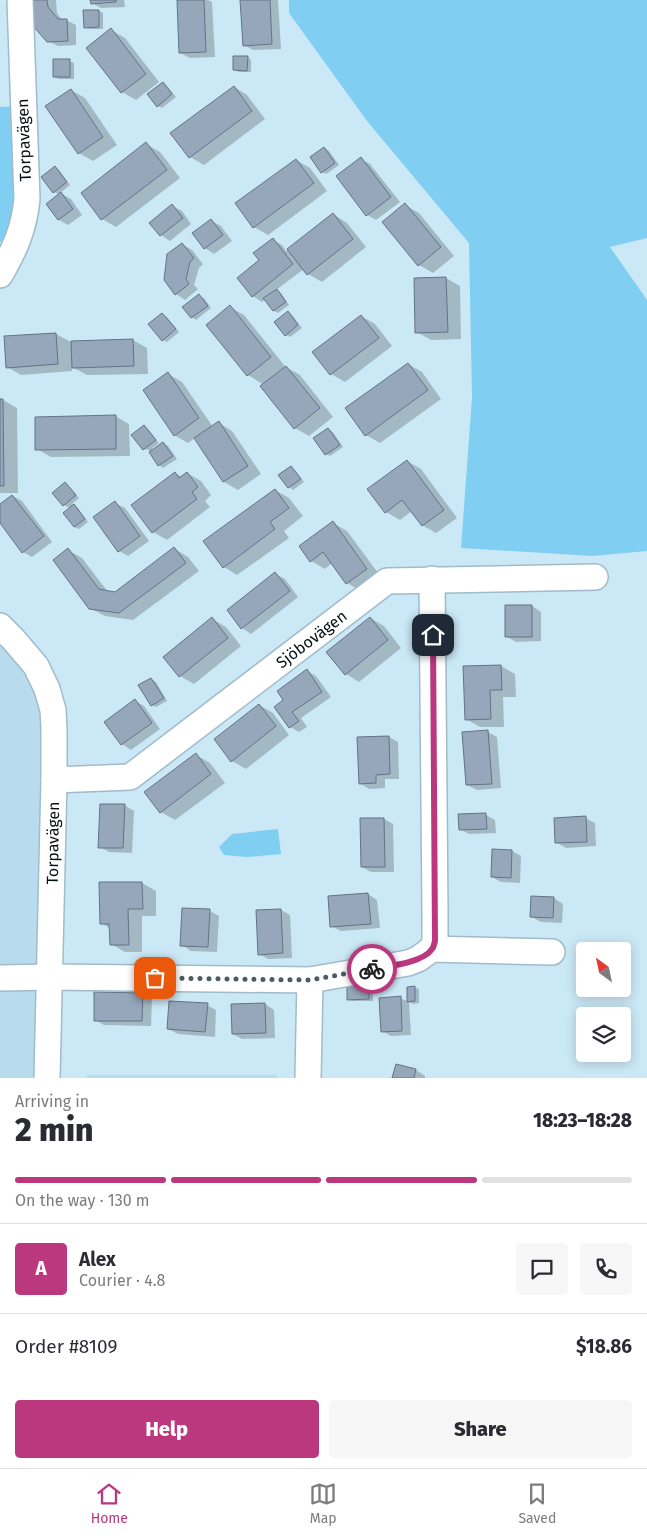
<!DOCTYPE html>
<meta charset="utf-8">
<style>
body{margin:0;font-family:"Fira Sans",sans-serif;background:#f7f7f7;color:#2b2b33;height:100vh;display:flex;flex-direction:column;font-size:19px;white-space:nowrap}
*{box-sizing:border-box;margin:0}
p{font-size:16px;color:#7c7c81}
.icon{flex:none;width:28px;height:28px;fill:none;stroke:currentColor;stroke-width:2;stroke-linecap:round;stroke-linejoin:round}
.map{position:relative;height:1078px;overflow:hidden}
.drawer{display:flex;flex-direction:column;background:#fff;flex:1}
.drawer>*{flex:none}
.needle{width:32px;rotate:327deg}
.controls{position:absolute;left:576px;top:942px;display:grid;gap:10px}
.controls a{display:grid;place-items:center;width:55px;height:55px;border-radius:5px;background:#fff;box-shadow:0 2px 12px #0003;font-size:25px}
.pin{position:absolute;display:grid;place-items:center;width:42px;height:42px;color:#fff;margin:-21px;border-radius:10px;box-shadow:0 2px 8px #0006}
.courier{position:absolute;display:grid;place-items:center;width:50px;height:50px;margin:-25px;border:4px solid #bb377e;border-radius:50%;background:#fff;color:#222;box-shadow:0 1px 6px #0007}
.head em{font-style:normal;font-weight:800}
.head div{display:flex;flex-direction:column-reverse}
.head{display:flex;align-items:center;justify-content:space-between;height:85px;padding:0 15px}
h1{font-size:32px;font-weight:800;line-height:38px}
.bar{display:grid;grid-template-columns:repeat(4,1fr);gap:8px 5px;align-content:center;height:60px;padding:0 15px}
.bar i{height:6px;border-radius:4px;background:#e1e1e2}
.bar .selected{background:#bb377e}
.bar p{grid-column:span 4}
.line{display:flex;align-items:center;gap:12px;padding:0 15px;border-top:1px solid #e1e1e2}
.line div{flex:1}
.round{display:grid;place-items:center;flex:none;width:52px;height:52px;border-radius:5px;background:#f7f7f7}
.button{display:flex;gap:10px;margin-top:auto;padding:10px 15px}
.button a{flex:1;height:58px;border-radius:5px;background:#bb377e;color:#fff;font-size:20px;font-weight:800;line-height:58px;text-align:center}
.button a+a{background:#f7f7f7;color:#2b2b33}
.tab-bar{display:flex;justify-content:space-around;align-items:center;height:70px;border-top:1px solid #e1e1e2;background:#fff;font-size:14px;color:#7c7c81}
.tab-bar a{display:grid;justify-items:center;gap:2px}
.tab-bar .selected{color:#bb377e}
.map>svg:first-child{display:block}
</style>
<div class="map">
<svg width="647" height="1078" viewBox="0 0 647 1078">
<rect width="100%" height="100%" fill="#cbe8f6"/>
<path fill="#b8dcee" d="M0,621L54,700L45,1078H0Z
M87,1075H277V1078H87Z"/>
<path fill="#80cef2" d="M289,0H647V238L610,247L647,300V551L592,556L461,548L472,398L469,243L367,121L289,13Z
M20,106L13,236L0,242V107Z
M278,829L281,854L247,857L224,855L219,847L232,834Z"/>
<path fill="#0003" d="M29,0H56L57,13L62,20H66L76,25V45L58,46L48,41Z
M92,0H124L125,7L101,8L92,3Z
M178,0H208L212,2L215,57L190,58L180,53Z
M241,0H278L281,49L253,50L244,45Z
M99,11L103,13V29H89L85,27Z
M111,30L125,38L159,82L136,100L122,92Z
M247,57L251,60V72H239L234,70Z
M69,61L74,63V79H59L54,77Z
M163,83L167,86L176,97L162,108L158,106Z
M234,87L247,95L265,119L204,165L190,157L172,133Z
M71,90L85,98L117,145L93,161L79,153L47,107Z
M146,144L160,152L180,178L116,227L102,219Z
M324,148L329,151L339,165L326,174L322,172Z
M361,159L370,164L400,202L376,220L367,215Z
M296,160L310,168L327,191L268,235L254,227Z
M55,168L59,170L70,185L60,193L71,199L82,215L68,225L59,220L60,195L54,192Z
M405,205L419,213L454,256L433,273L419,265L384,222Z
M172,206L182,211L191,224L170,241L161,235Z
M333,214L347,223L366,247L322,282L308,274L304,269L276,290L281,293L289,305L278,313L274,311L265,299L262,302L253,296L260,261L273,240L282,245L286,251Z
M212,221L221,226L232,241L214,254L205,248Z
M182,244L192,250L203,264L199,268L194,285L198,289L185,300L176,294L165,280Z
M446,278L460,286L461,339L431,340L417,332L415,279Z
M199,296L204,298L211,308L196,320L192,317Z
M230,307L244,315L284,365V366L300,375L333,417L309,436L295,428L262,387L264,385L248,375L207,325Z
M288,313L292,315L302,328L290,337L286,335Z
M162,314L167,317L179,332L167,342L163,340Z
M361,316L375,324L392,346L345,382L331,374Z
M56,334L71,342L133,340L147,348L148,374L87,375L72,367V371L21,375L7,367Z
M408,364L422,372L441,399L380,443L366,435Z
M168,374L182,382L213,427L219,423L232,431L261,474L238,490L224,482L195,438L188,443L174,435Z
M0,400H3L17,408L18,493H0Z
M115,416L129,424L130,456L51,457L37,449Z
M144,426L148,429L159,443L152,448L153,450L163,443L168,446L177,459L163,468L159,465L149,450L144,449Z
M328,429L333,432L343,447L330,456L326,454Z
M407,461L421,469L457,518L436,533L422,525L412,511L400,520L386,512Z
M291,467L295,470L304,482L293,490L289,487Z
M175,473L182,477L187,473L201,481L211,495L205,501L210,507L167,540L153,532Z
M65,484L69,486L79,498L72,504L78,508L88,522L79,529L74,527L70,508L64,505Z
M275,490L289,498L303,516L284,531L289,538L237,575L224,567Z
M13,496L22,501L52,542L32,557L23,552L0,521V505Z
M115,503L125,508L149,541L128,556L119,551Z
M333,523L347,531L381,577L361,591L347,583L332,563L325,569L311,561Z
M175,549L188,557L199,571L133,620L105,616L90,608L68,550L82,558L108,592L116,593Z
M275,574L285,579L298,597L251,634L242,628L228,611Z
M532,606L541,612V641L516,642L506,636Z
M370,618L384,626L401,648L359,682L346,674Z
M212,619L226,627L241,646L194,684L180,676L165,657Z
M501,666L515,674L516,697H503L504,727H480L466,719L464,667Z
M307,671L316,676L331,697L301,718L307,727L299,732L290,727L285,701Z
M151,679L156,682L167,701L156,707L152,705Z
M135,701L144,706L160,729L131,750L122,744Z
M259,705L273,713L289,735L246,769L232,761Z
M488,732L497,737L501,788L477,790L467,785Z
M389,737L398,742L399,779H385V788L369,789L360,783Z
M196,755L210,763L225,783L175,820L161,812Z
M124,805L134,811L132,853L109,852L100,847Z
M486,815L495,820L496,833L469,834L460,829Z
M585,818L595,823L596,846L566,848L556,842Z
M384,819L393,824L394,872H371L362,867Z
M512,851L521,856L520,883L501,882L492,877Z
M101,883H142L156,891V916H142V952H125L111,944V929L101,923Z
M368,894L377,900L380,928L341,931L331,926Z
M554,898L563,904L562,923L541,922L532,917Z
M281,910L290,915L292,958L268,959L259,954Z
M210,911L219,916L217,952L191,951L182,945Z
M369,985L373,987V1001H352L348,999Z
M414,987L419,989V1003L413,1004L409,1002L411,1035L391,1036L382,1031L400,998L409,1002L408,988Z
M143,994L152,999L151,1026L104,1025L95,1020Z
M265,1004L274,1010L275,1038L242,1039L233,1034Z
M207,1005L216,1010L215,1037L178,1034L168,1029Z
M397,1066L416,1070L425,1076V1078H394Z"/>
<path fill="#96a7bc" stroke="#637386" d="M28,0H47L48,7L58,19H67L68,41L47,42L27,19Z
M90,0H116V2L91,4Z
M177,0H204L206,52L179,53Z
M240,0H270L272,44L243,46Z
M83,10H99V27L84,28Z
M111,28L146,74L121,93L86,48Z
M233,56H248L247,71L233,70Z
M53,59H70V77H53Z
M163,82L172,94L157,107L147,94Z
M234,86L252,111L189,158L170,133Z
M71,89L103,137L78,154L45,106Z
M146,142L167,170L101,220L81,193Z
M324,147L335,163L321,173L310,157Z
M361,157L391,197L366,216L336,176Z
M296,159L314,183L253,228L235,203Z
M55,166L67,182L53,193L41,177Z
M61,192L73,209L58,220L46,204Z
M405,203L441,247L418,266L382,222Z
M172,204L183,218L160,236L149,223Z
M333,213L353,239L307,275L287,249Z
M211,219L223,235L204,249L192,233Z
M273,238L293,264L252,297L237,278L259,260L253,253Z
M182,243L194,258L190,262L186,279L189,284L175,295L164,280L167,254Z
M446,277L448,332L415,333L414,278Z
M277,289L286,302L273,311L263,298Z
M199,294L208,306L191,318L182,307Z
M230,305L271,357L247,376L206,325Z
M288,311L298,325L285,336L274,322Z
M162,313L176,329L162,341L148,324Z
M361,315L379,338L330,375L312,352Z
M56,333L58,364L6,368L4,336Z
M133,339L134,366L72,368L71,341Z
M408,363L428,390L365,436L345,408Z
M286,366L320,408L294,429L260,386Z
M168,372L199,418L174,436L143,390Z
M0,399H3L4,486H0Z
M116,415V449L35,450V417Z
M219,421L248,466L223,482L194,438Z
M144,425L156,440L143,450L131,435Z
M328,428L340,445L325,455L313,438Z
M163,442L173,456L158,466L149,452Z
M407,460L444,510L422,526L402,500L385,513L367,489Z
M291,466L301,479L288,488L278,475Z
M175,472L179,478L187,472L198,487L192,492L197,499L152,533L131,505Z
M65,482L76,495L63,506L52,493Z
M275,489L289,508L270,522L275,529L223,568L203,541Z
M12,495L44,536L22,553L0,523V504Z
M115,501L140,536L118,552L93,517Z
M74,504L85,519L74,527L63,513Z
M333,521L367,569L346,584L323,552L310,562L299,546Z
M174,547L186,563L119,613L89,609L53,560L68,548L99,589L115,592Z
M275,572L290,591L241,629L227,610Z
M505,605H532V637H505Z
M212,617L228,638L179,677L163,657Z
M370,617L388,640L345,675L326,652Z
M501,665L502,690H490L491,719L465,720L463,666Z
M307,669L322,692L292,712L299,721L289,728L274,707L283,700L277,691Z
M151,678L164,698L151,706L138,685Z
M135,699L152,723L121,745L104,722Z
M259,704L276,726L231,762L214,739Z
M488,730L492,784L466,785L462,732Z
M389,736L390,774L376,775V783L359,784L357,737Z
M196,753L211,774L160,813L144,792Z
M100,804H125L123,848H98Z
M486,813L487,829L459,830L458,814Z
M586,816L587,842L555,843L554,818Z
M360,818H384L385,867H361Z
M492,849L512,850L511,878L491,877Z
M99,882H142L143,909H128L129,945H110L109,924H100Z
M368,893L371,924L330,927L328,896Z
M531,896L554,897L553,918L530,917Z
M182,908L210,909L208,947L180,946Z
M281,909L283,953L258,955L256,910Z
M369,983V999L347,1000V984Z
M415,986V1001L407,1002V987Z
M94,992L143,993L142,1021H94Z
M401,996L402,1031L381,1032L379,998Z
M169,1001L208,1003L205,1032L167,1029Z
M265,1003L266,1033L232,1034L231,1004Z
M396,1064L416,1069L414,1078H392Z"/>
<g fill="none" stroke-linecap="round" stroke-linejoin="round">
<defs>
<g id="minor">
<path d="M0,275C15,249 24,229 27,199L20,0"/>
<path d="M0,626L13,639L36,666L47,689L53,710L54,729V780L47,1078"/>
<path id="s1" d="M54,780L130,777L387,581L595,577"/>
<path d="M432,949L435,941V913L432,579"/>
<path d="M0,978L51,977L310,980L408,963L418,959L432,949L552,952"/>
<path d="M308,1078L310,980"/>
</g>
</defs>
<use href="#minor" stroke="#a0bbc9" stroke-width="28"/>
<use href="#minor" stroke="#fff" stroke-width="25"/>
</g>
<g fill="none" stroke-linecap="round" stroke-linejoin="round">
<path stroke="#4b5b63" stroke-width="5" stroke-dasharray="0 9" d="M155,978L310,980L372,969"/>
<path stroke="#bb377e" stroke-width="6" d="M372,969C388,966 423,963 432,949C434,947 434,944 435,941L433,635"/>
</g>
<g text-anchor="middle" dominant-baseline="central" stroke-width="5" stroke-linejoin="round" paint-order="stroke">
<g font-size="16" fill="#060f14" stroke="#fff">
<text transform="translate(24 140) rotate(-92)">Torpavägen</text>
<text stroke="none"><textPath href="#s1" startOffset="304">Sjöbovägen</textPath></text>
<text transform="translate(53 843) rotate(-89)">Torpavägen</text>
</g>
</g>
</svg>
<div class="controls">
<a><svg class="needle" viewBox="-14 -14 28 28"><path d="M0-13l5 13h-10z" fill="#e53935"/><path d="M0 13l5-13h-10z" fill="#7c7c81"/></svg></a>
<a><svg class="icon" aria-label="layers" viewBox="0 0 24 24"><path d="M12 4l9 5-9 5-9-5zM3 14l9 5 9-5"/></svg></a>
</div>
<div class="pin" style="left:155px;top:978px;background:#ea580c"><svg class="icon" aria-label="bag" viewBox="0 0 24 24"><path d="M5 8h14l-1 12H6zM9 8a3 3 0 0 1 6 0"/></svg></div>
<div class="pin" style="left:433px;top:635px;background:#1f2937"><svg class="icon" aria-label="home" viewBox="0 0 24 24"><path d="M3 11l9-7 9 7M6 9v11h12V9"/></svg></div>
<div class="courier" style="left:372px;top:969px"><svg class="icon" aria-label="bike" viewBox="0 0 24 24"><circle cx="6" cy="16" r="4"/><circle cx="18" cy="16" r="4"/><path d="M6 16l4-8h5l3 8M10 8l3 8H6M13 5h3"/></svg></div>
</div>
<section class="drawer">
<div class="head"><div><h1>2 min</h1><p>Arriving in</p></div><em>18:23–18:28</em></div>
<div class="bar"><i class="selected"></i><i class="selected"></i><i class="selected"></i><i></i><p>On the way · 130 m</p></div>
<div class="line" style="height:90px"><b class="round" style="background:#bb377e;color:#fff">A</b><div><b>Alex</b><p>Courier · 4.8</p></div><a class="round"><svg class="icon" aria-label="chat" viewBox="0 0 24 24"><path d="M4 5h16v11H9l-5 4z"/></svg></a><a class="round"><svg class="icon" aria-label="phone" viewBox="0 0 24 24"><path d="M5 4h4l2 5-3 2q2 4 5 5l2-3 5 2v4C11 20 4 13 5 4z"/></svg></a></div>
<div class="line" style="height:65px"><div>Order #8109</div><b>$18.86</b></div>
<div class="button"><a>Help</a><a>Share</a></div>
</section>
<nav class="tab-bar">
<a class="selected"><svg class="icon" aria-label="home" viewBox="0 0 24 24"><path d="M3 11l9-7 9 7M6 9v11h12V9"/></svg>Home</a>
<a><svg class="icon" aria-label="map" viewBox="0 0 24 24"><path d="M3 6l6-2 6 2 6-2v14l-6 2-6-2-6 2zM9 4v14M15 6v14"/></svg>Map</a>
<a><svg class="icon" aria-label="saved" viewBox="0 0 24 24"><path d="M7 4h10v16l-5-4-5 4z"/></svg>Saved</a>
</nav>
